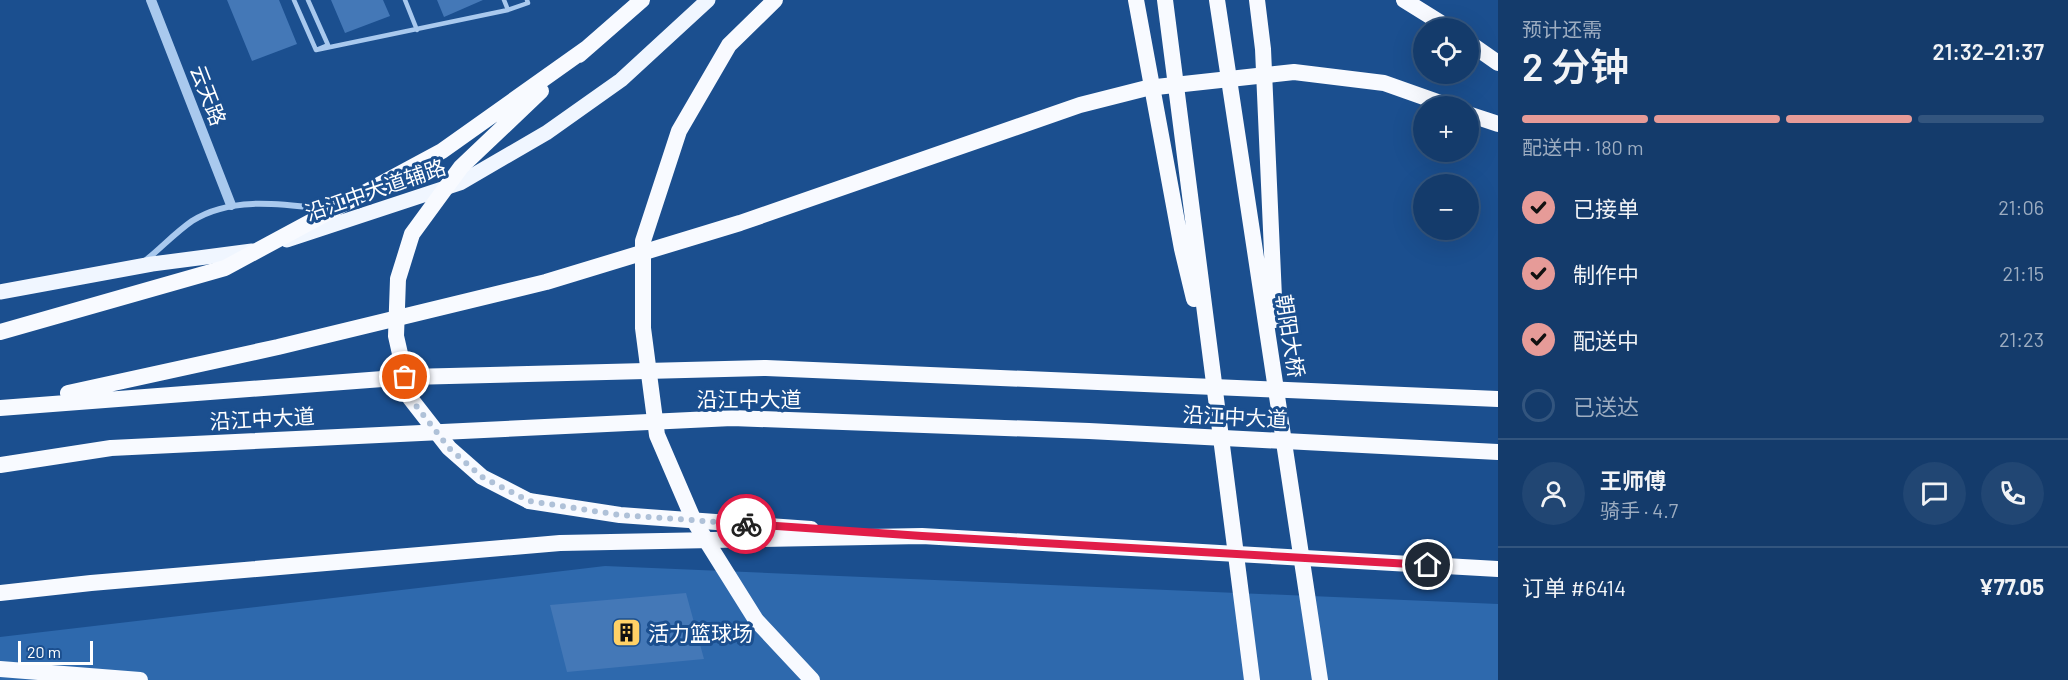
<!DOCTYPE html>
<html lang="zh">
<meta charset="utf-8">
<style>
body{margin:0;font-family:Barlow,"Noto Sans SC",sans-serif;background:#214673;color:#f1f3f6;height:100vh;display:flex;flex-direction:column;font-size:22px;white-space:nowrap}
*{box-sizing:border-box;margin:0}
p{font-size:20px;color:#9dadc1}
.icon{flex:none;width:33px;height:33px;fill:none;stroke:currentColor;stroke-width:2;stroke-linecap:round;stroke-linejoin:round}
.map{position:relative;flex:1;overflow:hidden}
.panel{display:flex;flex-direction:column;background:#143b6b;width:570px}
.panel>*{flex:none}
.fabs{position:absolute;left:1413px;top:18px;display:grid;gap:12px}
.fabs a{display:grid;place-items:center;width:66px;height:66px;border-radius:50%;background:#143b6b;box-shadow:0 6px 24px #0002,0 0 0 2px #33557e;font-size:30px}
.scale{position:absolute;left:18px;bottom:15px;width:75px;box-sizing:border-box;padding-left:6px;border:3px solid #fff;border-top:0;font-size:16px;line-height:21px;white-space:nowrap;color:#fff;-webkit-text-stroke:4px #1b4f8f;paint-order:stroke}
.pin{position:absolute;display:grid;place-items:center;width:51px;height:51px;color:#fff;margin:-26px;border:3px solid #fff;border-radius:50%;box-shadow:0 2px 6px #0007}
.courier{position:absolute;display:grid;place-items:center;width:60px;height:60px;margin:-30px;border:4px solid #e11d48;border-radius:50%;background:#fff;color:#222;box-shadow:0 2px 8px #0007}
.head em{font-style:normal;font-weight:600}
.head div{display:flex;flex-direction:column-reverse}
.head{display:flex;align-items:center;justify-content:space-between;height:102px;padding:0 24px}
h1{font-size:39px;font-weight:600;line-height:45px}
.bar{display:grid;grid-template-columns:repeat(4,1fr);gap:9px 6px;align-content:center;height:72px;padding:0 24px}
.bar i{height:8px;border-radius:4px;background:#33557e}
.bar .selected{background:#e69b98}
.bar p{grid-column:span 4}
.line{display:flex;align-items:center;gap:15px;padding:0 24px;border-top:2px solid #33557e}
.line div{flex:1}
.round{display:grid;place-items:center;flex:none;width:63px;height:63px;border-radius:32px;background:#214673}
ol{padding:0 24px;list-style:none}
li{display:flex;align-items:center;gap:18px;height:66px}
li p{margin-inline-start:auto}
li .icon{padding:6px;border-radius:50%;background:#e69b98;color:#111;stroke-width:4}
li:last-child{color:#9dadc1}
li i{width:33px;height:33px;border:3px solid #33557e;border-radius:50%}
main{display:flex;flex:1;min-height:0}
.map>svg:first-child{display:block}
</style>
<main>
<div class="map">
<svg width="1498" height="680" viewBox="0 0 1498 680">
<rect width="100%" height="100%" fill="#1b4f8f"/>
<path fill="#2e69ad" d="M605,566L1498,604V680H0V637Z"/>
<path fill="#4478b7" d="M227,0H279L297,44L252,61Z
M331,0H383L390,16L345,33Z
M437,0H483L444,17Z
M686,593L704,659L567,672L550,605Z"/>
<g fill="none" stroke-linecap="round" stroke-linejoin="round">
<path stroke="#a9c9ee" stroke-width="4.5" d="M294,0L316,50L328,45L308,0
M405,0L417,30
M504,0L508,10L528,3L527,0
M316,50L508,10"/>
<path stroke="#a9c9ee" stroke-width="6" d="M146,260C161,248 176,232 192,221C231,196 282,204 325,209"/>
<path stroke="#a9c9ee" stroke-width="10" d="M151,0L231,205"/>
<path stroke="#f0f6ff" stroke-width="15" d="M287,240L460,183L546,133L621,80L708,0
M0,292L152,264L252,251"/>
<path stroke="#f8faff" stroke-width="16" d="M1404,0L1449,28
M1468,42L1498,63
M1468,114L1498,124
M68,393L278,347L546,282L740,223L1080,105L1147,88L1294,72L1384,83L1449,106
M0,408L409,377L766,368L1498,399
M0,465L111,448L732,418L1089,431L1498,452
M529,501L620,515L811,529
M0,593L91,583L560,543L922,536L1498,569
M0,669L140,680"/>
<path stroke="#f8faff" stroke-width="16" d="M775,0L729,45L679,131L643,241V328L657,435L694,521L756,620L812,680
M1136,0L1182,249L1194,299
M1165,0L1252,680
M1217,0L1320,680
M1257,0L1263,49L1275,320
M579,55L642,0
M0,332L225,268L442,151L587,48
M529,501L482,477L449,448L410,398L396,336L398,279L412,234L461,167L541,91"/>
</g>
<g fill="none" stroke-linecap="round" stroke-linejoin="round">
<path stroke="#afc1d8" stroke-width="6" stroke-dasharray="0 10.8" d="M405,377L410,398L449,448L482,477L529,501L620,515L746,524"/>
<path stroke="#e11d48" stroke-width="8" d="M746,524L922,536L1428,565"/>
</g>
<defs>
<symbol id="building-square" viewBox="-11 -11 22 22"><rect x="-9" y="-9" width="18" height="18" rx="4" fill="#ffd166" stroke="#1b4f8f"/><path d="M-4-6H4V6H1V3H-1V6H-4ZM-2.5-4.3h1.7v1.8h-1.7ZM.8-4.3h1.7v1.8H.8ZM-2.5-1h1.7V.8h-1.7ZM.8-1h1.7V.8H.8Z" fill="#111"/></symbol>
</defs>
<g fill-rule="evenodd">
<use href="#building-square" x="610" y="616" width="33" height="33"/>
</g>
<g text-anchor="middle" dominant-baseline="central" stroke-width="6" stroke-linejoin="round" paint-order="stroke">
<g font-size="21" fill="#fff" stroke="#1b4f8f">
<text transform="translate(209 95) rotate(69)">云天路</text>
<text transform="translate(375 189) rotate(-19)">沿江中大道辅路</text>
<text transform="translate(1291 336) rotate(81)">朝阳大桥</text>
<text x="749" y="398">沿江中大道</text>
<text transform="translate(1235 416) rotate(3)">沿江中大道</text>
<text transform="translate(262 418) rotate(-3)">沿江中大道</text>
</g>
<g font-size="21" fill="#fff" stroke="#1b4f8f" text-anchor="start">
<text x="648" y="632">活力篮球场</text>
</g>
</g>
</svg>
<div class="fabs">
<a><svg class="icon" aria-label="locate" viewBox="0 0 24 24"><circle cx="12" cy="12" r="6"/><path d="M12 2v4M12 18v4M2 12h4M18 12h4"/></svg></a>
<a>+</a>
<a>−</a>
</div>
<div class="scale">20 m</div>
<div class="pin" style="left:405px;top:377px;background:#ea580c"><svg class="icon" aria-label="bag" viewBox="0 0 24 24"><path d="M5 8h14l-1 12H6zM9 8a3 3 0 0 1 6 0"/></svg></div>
<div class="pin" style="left:1428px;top:565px;background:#1f2937"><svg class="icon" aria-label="home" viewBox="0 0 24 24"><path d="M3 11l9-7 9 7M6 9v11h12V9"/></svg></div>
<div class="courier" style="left:746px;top:524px"><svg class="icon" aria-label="bike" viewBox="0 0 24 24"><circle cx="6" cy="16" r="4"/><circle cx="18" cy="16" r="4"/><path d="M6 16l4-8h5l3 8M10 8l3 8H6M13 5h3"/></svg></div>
</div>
<section class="panel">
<div class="head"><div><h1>2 分钟</h1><p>预计还需</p></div><em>21:32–21:37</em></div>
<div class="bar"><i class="selected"></i><i class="selected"></i><i class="selected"></i><i></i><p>配送中 · 180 m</p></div>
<ol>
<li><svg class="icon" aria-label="check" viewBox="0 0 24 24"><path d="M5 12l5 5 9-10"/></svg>已接单<p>21:06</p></li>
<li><svg class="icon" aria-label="check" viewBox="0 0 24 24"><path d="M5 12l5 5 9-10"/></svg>制作中<p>21:15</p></li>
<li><svg class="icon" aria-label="check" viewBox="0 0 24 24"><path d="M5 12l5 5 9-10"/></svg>配送中<p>21:23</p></li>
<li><i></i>已送达</li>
</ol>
<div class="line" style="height:108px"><a class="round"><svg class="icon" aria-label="person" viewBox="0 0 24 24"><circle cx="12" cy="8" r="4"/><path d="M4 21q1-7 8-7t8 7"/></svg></a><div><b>王师傅</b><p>骑手 · 4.7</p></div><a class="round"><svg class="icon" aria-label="chat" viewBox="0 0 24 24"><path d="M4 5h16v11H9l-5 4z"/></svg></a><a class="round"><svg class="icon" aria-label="phone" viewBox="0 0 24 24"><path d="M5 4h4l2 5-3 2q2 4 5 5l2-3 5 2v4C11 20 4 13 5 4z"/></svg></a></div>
<div class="line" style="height:78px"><div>订单 #6414</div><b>¥77.05</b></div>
</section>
</main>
